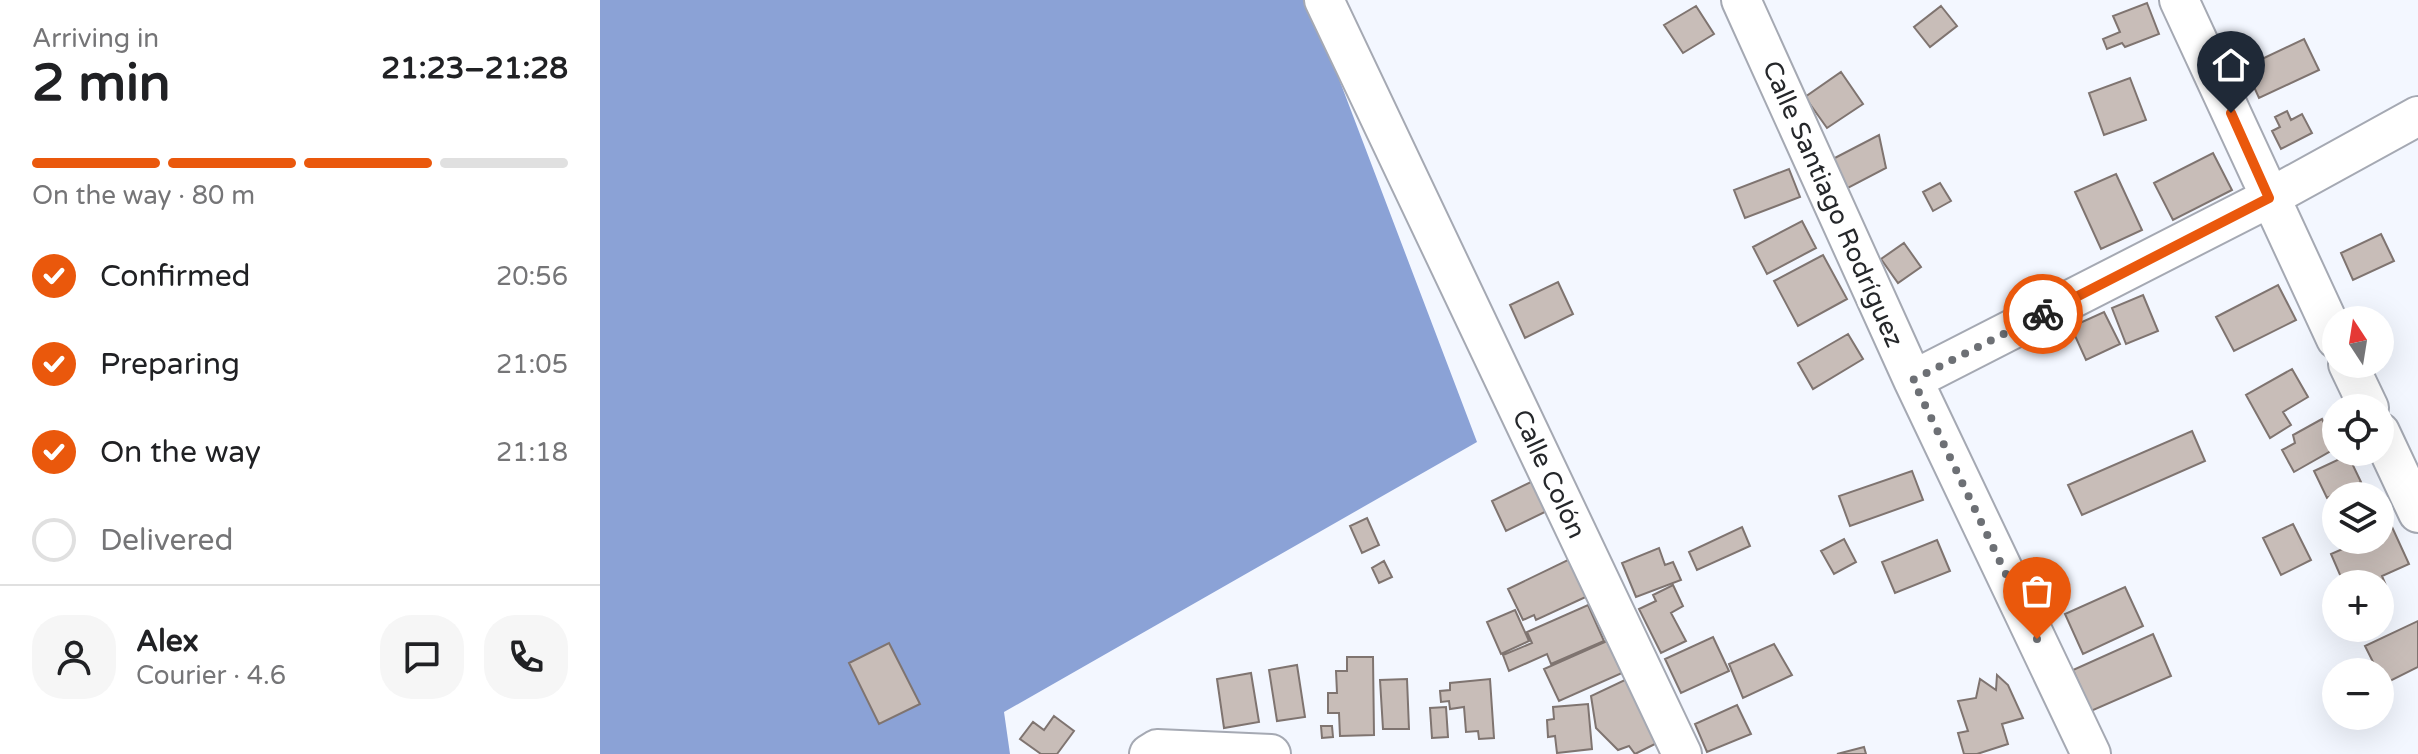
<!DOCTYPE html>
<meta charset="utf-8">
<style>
body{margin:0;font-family:"Varela Round",sans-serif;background:#f6f6f6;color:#202124;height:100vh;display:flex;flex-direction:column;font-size:30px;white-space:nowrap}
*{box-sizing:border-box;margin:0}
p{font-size:26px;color:#757577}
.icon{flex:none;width:44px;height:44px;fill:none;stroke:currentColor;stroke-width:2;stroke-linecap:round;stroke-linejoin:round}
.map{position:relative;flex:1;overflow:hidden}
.panel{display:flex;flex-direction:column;background:#fff;width:600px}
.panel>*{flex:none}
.needle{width:52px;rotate:348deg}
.controls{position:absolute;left:1722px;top:306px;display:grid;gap:16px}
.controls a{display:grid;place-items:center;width:72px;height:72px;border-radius:50%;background:#fff;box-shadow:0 8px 32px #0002;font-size:40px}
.pin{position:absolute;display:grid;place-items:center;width:68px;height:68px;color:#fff;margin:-82px -34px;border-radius:50% 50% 50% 0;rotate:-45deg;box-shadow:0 0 8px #0007}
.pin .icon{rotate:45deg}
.courier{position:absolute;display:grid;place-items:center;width:80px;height:80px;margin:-40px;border:6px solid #ea580c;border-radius:50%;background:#fff;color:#222;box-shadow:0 2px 10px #0007}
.headline em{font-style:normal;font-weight:800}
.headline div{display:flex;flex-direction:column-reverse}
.headline{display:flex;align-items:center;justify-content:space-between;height:136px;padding:0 32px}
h1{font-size:52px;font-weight:800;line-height:60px}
.bar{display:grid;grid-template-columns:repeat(4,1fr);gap:12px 8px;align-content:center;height:96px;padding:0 32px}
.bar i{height:10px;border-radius:6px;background:#e0e0e0}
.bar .selected{background:#ea580c}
.bar p{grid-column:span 4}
.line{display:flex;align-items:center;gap:20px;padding:0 32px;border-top:2px solid #e0e0e0}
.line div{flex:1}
.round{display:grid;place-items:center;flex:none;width:84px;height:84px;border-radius:32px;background:#f6f6f6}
ol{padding:0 32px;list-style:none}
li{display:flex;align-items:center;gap:24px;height:88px}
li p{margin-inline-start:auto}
li .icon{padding:8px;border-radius:50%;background:#ea580c;color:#fff;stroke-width:4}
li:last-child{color:#757577}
li i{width:44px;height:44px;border:4px solid #e0e0e0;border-radius:50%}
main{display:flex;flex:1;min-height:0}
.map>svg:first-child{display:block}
</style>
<main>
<section class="panel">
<div class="headline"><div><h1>2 min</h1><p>Arriving in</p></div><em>21:23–21:28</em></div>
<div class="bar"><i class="selected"></i><i class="selected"></i><i class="selected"></i><i></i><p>On the way · 80 m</p></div>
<ol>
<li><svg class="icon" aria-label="check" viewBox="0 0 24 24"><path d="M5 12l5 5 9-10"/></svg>Confirmed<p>20:56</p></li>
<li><svg class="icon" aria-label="check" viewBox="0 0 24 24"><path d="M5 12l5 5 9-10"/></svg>Preparing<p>21:05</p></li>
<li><svg class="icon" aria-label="check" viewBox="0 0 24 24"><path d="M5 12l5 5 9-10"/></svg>On the way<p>21:18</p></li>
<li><i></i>Delivered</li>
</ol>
<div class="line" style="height:144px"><a class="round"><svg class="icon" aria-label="person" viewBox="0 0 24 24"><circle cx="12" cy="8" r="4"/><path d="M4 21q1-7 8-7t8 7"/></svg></a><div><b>Alex</b><p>Courier · 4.6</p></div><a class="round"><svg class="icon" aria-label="chat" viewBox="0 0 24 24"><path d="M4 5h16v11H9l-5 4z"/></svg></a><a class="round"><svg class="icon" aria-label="phone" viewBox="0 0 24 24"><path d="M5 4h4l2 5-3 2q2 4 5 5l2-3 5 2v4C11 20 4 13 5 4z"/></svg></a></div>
</section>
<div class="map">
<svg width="1818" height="754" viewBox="0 0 1818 754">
<rect width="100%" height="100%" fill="#f3f7ff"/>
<path fill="#8ba2d6" d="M0,0H709L877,442L404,712L410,754H0Z"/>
<path fill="#c8bdb8" stroke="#7f7470" stroke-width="2" d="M1547,3L1559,34L1525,47L1522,43L1507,49L1503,39L1520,32L1513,16Z
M1096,6L1114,34L1083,53L1064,25Z
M1341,6L1357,26L1330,47L1314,27Z
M1704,39L1719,70L1659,98L1645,67Z
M1241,72L1263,104L1227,128L1205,97Z
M1530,78L1546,120L1504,135L1489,93Z
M1687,111L1691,120L1702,114L1712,133L1681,149L1672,131L1680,127L1675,117Z
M1279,135L1286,168L1244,190L1229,161Z
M1613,153L1632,190L1573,220L1554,183Z
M1189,169L1200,197L1145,218L1134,190Z
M1516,174L1542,230L1501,249L1475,192Z
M1340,183L1351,201L1333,211L1323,192Z
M1202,221L1216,248L1167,274L1153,247Z
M1781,234L1794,261L1753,280L1741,253Z
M1304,243L1321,267L1298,283L1281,259Z
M1223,255L1247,299L1198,326L1174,281Z
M958,282L973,314L925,338L910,305Z
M1678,285L1696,320L1634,351L1616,317Z
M1543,295L1558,331L1526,344L1512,308Z
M1504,312L1520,344L1486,360L1471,327Z
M1248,334L1263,359L1213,389L1198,363Z
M1692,369L1708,397L1683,412L1691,425L1670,438L1646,395Z
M1722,419L1736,448L1694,472L1682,450L1695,443L1693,435Z
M1592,431L1605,461L1482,515L1468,485Z
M1748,455L1761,482L1727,498L1714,471Z
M1312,471L1323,500L1250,526L1239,496Z
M937,479L951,509L906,531L892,501Z
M767,518L779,545L762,553L750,526Z
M1693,524L1711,560L1681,575L1663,538Z
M1142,527L1150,546L1097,570L1089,552Z
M1792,527L1809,564L1782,576L1787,588L1780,591V584H1744L1731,554L1763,540H1780V532Z
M1244,539L1256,562L1234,574L1221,551Z
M1337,540L1350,571L1295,593L1282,562Z
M1059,548L1065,565L1073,562L1081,580L1036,597L1022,563Z
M972,558L990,595L936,620L934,615L923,620L908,589Z
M784,561L792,577L779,583L772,568Z
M1073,585L1083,606L1071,613L1086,641L1061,653L1039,609L1056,601L1053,595Z
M1525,587L1543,626L1483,654L1465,614Z
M988,605L1004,641L951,664L947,654L909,671L903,655L932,643L927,632Z
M915,610L929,641L901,654L887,622Z
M1818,621V667L1784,684L1765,646Z
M1553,634L1571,676L1491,711L1473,670Z
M1113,637L1129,671L1081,693L1065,659Z
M1007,641L1022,673L959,701L944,669Z
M289,643L320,704L279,724L249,663Z
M1174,644L1192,675L1143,698L1129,664Z
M747,657H773L774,735L740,736L739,713H728V693H737L736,671H747Z
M697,665L705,717L677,721L669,670Z
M651,673L659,722L624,728L617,679Z
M1397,675L1408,685L1423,718L1402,724L1408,744L1377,754H1364L1358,733L1368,731L1358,701L1376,698L1380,679L1396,690Z
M1029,678L1059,742L1035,754L1029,746L1018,750L996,728L991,696Z
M807,679L809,729H783L780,680Z
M890,679L894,738L879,739L878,731L866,732L864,707L850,709L849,701L841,702L840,691L850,690V683Z
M988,704L992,749L957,753L955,736L948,737L947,720L954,719L953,707Z
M1137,705L1151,734L1107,752L1095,724Z
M846,707L848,737L832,738L830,708Z
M454,716L474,731L457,754H441L420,739L433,722L444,730Z
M721,726H732L733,737L722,738Z
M1264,747L1266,754H1237Z"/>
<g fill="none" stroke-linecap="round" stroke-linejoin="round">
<defs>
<path id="street" d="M724,0L1082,754
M1141,0L1313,380L1491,754
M1579,0L1736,339
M1748,364L1769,408
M1313,380L1669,198L1818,116
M1780,432L1818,513
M549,754L557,749L671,754"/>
</defs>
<use href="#street" stroke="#a5a9b3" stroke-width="42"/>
<use href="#street" stroke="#fff" stroke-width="38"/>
</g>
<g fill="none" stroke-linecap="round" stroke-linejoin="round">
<path stroke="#6d7075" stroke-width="8" stroke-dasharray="0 14.4" d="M1437,639L1313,380L1443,314"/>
<path stroke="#ea580c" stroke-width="10" d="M1443,314L1669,198L1631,113"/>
</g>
<g text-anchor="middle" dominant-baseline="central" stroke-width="7" stroke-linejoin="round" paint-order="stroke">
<g font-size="26" fill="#25272a" stroke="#fff">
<text transform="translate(1233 204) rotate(66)">Calle Santiago Rodríguez</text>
<text transform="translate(949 474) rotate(65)">Calle Colón</text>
</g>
</g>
</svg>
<div class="controls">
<a><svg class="needle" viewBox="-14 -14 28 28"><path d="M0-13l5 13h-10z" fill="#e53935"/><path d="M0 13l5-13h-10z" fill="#757577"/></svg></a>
<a><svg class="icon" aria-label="locate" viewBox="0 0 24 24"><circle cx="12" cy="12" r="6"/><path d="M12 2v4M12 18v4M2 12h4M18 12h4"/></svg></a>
<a><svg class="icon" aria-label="layers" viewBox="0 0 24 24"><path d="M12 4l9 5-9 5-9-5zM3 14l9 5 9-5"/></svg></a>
<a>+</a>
<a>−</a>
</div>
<div class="pin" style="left:1437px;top:639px;background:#ea580c"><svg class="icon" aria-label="bag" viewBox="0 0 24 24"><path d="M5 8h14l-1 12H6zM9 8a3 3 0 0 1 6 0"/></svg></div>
<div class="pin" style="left:1631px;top:113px;background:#1f2937"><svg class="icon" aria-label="home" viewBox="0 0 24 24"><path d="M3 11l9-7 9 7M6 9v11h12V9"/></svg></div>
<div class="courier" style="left:1443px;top:314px"><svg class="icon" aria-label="bike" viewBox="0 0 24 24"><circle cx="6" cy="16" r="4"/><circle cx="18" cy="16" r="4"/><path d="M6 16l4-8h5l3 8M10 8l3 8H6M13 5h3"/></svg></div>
</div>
</main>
